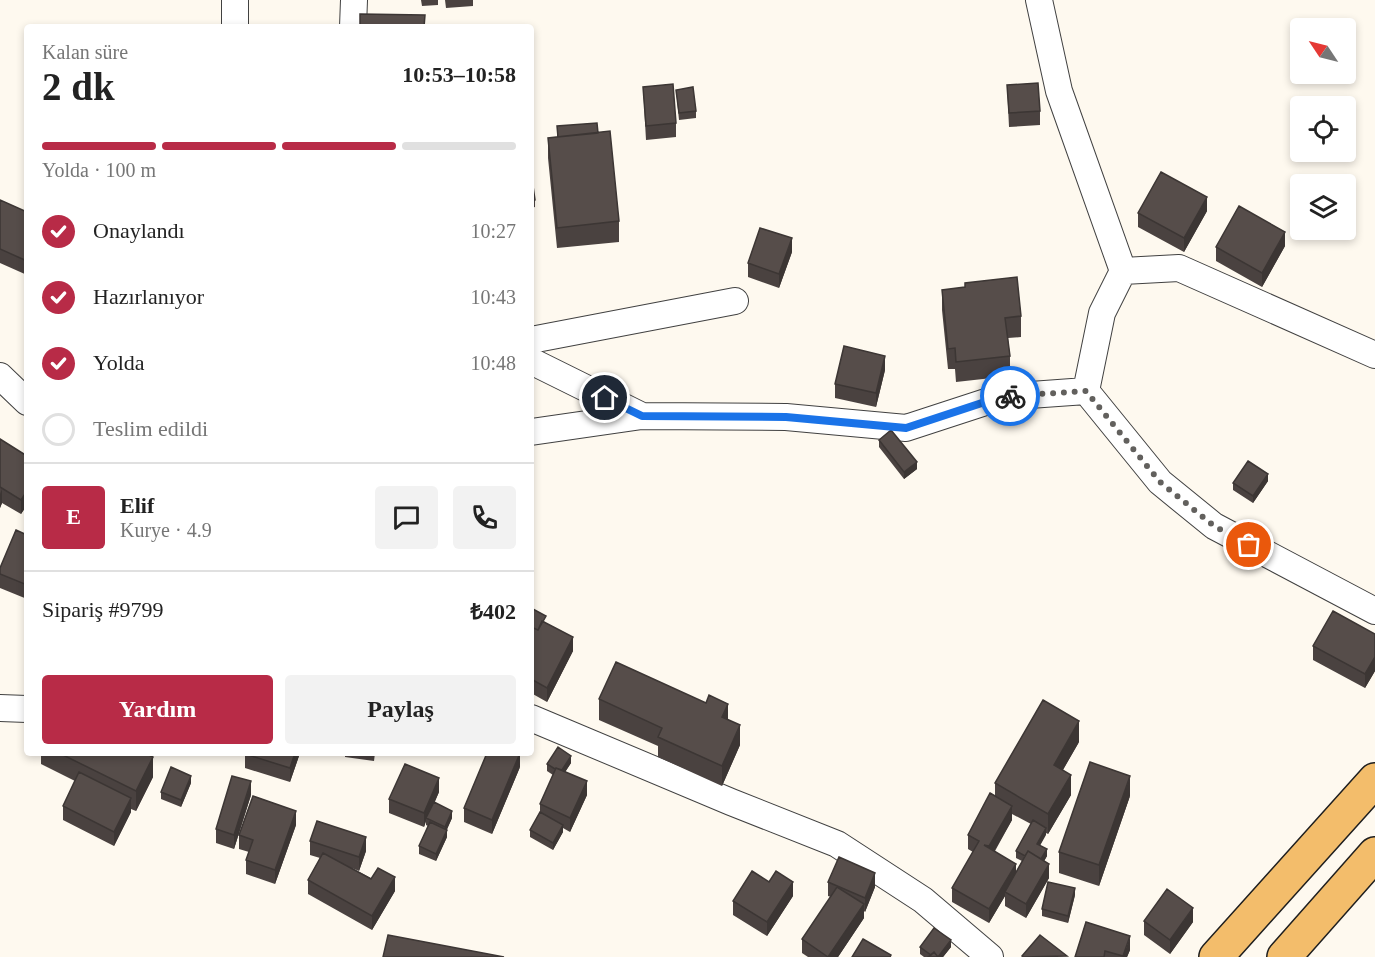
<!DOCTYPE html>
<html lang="tr">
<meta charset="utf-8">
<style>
body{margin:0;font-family:"Times New Roman",serif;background:#f2f2f2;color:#222;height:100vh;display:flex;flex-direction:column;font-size:22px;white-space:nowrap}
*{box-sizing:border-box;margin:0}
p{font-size:20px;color:#767676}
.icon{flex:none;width:33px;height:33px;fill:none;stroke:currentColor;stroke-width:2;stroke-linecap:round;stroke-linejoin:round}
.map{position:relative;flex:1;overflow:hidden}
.side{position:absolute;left:24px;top:24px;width:510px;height:732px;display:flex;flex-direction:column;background:#fff;border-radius:6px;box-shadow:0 3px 9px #0003}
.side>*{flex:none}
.needle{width:39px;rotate:305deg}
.controls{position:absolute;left:1290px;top:18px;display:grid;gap:12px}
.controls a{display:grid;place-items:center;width:66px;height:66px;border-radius:6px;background:#fff;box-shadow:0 3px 9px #0003;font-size:30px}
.pin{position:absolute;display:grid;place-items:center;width:51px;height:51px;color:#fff;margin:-26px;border:3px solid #fff;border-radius:50%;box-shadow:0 2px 6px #0007}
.courier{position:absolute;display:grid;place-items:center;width:60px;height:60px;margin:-30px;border:4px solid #1a73e8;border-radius:50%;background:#fff;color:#222;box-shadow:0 2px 8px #0007}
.summary em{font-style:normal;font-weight:700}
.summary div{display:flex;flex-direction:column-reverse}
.summary{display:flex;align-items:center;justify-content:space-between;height:102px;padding:0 18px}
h1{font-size:39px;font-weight:700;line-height:45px}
.bar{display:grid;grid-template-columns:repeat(4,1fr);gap:9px 6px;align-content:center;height:72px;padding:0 18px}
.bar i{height:8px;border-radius:4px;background:#e0e0e0}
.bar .selected{background:#b82b47}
.bar p{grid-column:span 4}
.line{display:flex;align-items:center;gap:15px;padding:0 18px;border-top:2px solid #e0e0e0}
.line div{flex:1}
.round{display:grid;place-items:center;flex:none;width:63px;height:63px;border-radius:6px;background:#f2f2f2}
ol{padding:0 18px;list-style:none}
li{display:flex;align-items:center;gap:18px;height:66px}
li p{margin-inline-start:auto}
li .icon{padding:6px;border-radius:50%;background:#b82b47;color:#fff;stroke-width:4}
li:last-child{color:#767676}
li i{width:33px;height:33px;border:3px solid #e0e0e0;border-radius:50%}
.action{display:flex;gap:12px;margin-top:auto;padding:12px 18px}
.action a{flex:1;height:69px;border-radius:6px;background:#b82b47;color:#fff;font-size:24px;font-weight:700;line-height:69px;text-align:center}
.action a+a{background:#f2f2f2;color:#222}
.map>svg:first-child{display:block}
</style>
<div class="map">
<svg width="1375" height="957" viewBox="0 0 1375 957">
<rect width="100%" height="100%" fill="#fef9ef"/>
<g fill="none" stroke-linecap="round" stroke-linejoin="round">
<defs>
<path id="minor" d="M235,0V27
M1039,0L1059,91L1123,271L1102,313L1086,391
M353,27L354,0
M1123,271L1179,268L1375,355
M531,340L735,301
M531,361L642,416
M0,376L27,402
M531,432L642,416L786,417L906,428L1001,397L1086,391L1160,482L1214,526L1375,611
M0,708L27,709
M531,718L731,802L837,844L923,900L990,957"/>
<path id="major" d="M1216,957L1375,780
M1284,957L1375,854"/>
</defs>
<use href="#minor" stroke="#414141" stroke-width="28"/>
<use href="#major" stroke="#1f1f1f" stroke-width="36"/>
<use href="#minor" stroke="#fff" stroke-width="26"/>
<use href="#major" stroke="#f3bd6b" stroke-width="33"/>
</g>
<path fill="#4a4240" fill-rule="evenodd" d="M421,0H438V5L422,6Z
M445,0H473V6L446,8Z
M1007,85L1040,111V125L1009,127Z
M643,87L676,123V137L646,140Z
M676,90L696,111V118L679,120Z
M557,126L598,133L619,221V242L557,248L548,158V138L557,137Z
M531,186L535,200V207L531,208Z
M0,200L27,212V275L0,263Z
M1207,211L1184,252L1138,227V213Z
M1285,246L1262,287L1216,261V247Z
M792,252L779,288L748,277V263Z
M965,283L1021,316V337L1008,338L1010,356V376L956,382L955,369H948L942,310V290L965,287Z
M885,370L876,407L835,398V384Z
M0,439L27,456V505L21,514L2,503L0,508Z
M879,440L917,469L904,479L879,447Z
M1268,481L1253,503L1233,490V483Z
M27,535V599L0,588V568Z
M531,608L573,651L547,702L531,693Z
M1375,634V671L1365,688L1313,660V646Z
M599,699L728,720L740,745L722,786L658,757V746L599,720Z
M1079,742L1063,770L1071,795L1048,834L1046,833L1040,845L1047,856L1044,861L1049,878L1026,918L1005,906V896L989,923L952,902V888L973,852L968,849V835L995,796V783ZM1012,814L1031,824L1016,851V858L1022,861L1016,872L995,851L1012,820Z
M41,753H145L153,777L136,811L131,809V812L114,846L63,820V806L75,781L41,764Z
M300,753L290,782L245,768V754Z
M345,753H375L374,761L345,757Z
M571,763L565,772L587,795L570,832L563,828V832L553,850L530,837V830L540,812V804L553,775L547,771V764Z
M520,767L492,834L464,822V808Z
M191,783L181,807L161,799V792Z
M439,792L434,803L452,818L447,829V837L436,861L419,854V846L428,826L426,825V821L424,827L389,813V799Z
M251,795L234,849L216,843V829Z
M1130,796L1099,886L1059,873V852Z
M296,825L275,884L246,874V860L249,852L239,849V835Z
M310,841L366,851L359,871L352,868L395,891L372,930L308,894V880L320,858L310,855Z
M828,882L875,887L865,912L864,911V918L838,957H808L802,953V939L831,897L828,896Z
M1075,895L1068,923L1042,916V909Z
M793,896L767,936L733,915V901Z
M1144,921L1193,922L1170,954L1144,935Z
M1086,922L1130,950L1127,957H1075Z
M920,947H951L943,957H924L920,954Z"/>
<path fill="#3c3634" d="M1207,197V211L1184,252V238Z
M1285,232V246L1262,287V273Z
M792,238V252L779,288V274Z
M885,356V370L876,407V393Z
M917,462V469L904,479V472Z
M1268,474V481L1253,503V496Z
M2,489V503L0,508V494Z
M27,491V505L21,514V500Z
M573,637V651L547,702V688Z
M1375,657V671L1365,688V674Z
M728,704V724L722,717Z
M1079,721V742L1054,785V765Z
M740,725V745L722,786V766Z
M295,753H300L290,782V768Z
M520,753V767L492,834V820Z
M571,756V763L560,780V773Z
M153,757V777L136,811V791Z
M1071,775V795L1048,834V814Z
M191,776V783L181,807V800Z
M1130,776V796L1099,886V865Z
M439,778V792L428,818H426V821L424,827V813Z
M251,781V795L234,849V835Z
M587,781V795L570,832V818Z
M131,798V812L114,846V832Z
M1012,806V820L989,860V846Z
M296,811V825L275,884V870Z
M452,811V818L445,834V827Z
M563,825V832L553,850V843Z
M1046,828V835L1037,851V844Z
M447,830V837L436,861V854Z
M366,837V851L359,871V857Z
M1047,849V856L1039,870V863Z
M1016,864V878L1005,892V896L989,923V909Z
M1049,864V878L1026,918V904Z
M875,873V887L865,912V898Z
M395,877V891L372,930V916Z
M793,882V896L767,936V922Z
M1075,888V895L1068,923V916Z
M864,904V918L838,957H828Z
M1193,908V922L1170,954V940Z
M1130,936V950L1127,957H1123Z
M951,940V947L943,957H938Z"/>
<path fill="#564d4a" stroke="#3c3634" stroke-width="1.5" d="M360,14L425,15L424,27H360Z
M1038,83L1040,111L1009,113L1007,85Z
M673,84L676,123L646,126L643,87Z
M693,87L696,111L679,113L676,90Z
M597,123L598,133L558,137L557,126Z
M610,131L619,221L557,228L548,138Z
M1161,172L1207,197L1184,238L1138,213Z
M531,186H533L535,200L531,201Z
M0,200L27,212V261L0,249Z
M1239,206L1285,232L1262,273L1216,247Z
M760,228L792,238L779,274L748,263Z
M1017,277L1021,316L1005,318L1010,356L956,362L955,348L948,349L942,290L965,287V283Z
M844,346L885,356L876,393L835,384Z
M891,430L917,462L904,472L879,440Z
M0,439L27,456V491L21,500L0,487Z
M1248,461L1268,474L1253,496L1233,483Z
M16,530L27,535V585L0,574V568Z
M531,608L546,616L538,630L531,627Z
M1333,611L1375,634V657L1365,674L1313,646Z
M542,621L573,637L547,688L531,679V627L538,630Z
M616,662L706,703L709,695L728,704L722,717L740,725L722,766L658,737L662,728L599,699Z
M1043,700L1079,721L1054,765L1071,775L1048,814L995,783Z
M558,747L571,756L562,770L556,768L555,769L547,764Z
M59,753H145L153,757L136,791Z
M246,753H295L290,768L245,754Z
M487,753H520L492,820L464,808Z
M1090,762L1130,776L1099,865L1059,852Z
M405,764L439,778L424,813L389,799Z
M171,767L191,776L181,800L161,792Z
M556,768L587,781L570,818L540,804Z
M79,772L131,798L114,832L63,806Z
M232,776L251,781L234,835L216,829Z
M990,793L1012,806L989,846L984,845L1016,864L989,909L952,888L979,841L968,835Z
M253,796L296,811L275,870L246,860L253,840L239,835Z
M434,802L452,811L445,827L426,818Z
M540,812L563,825L553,843L530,830Z
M1033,820L1046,828L1037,844L1047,849L1041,859L1028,851L1025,856L1016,851Z
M317,821L366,837L359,857L310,841Z
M430,822L447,830L436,854L419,846Z
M1028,851L1049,864L1026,904L1005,892Z
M323,853L371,879L378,868L395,877L372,916L308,880Z
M839,857L875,873L865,898L828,882Z
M752,871L769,882L776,871L793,882L767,922L733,901Z
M1048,882L1075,888L1068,916L1042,909Z
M837,887L864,904L828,957L802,939Z
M1167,889L1193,908L1170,940L1144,921Z
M1086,922L1130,936L1123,956L1105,951L1104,957H1075Z
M934,928L951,940L938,957L934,952L931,955L920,947Z
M388,935L504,957H383Z
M1040,935L1067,956L1023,957L1022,956Z
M863,939L891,955L890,957H852Z
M934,952L938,957H928Z"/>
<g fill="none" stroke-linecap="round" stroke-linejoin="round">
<path stroke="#62605d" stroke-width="6" stroke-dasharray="0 10.8" d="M1010,396L1086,391L1160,482L1214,526L1249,545"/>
<path stroke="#1a73e8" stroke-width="8" d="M605,398L642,416L786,417L906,428L1000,397L1010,396"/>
</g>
</svg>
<div class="controls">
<a><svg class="needle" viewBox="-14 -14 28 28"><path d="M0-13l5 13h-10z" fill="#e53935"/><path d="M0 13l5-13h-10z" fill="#767676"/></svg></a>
<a><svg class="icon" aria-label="locate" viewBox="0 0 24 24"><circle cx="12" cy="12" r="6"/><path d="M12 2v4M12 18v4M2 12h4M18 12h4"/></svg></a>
<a><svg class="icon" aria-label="layers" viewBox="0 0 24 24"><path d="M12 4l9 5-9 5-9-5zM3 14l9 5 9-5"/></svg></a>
</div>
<div class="pin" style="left:1249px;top:545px;background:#ea580c"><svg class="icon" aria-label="bag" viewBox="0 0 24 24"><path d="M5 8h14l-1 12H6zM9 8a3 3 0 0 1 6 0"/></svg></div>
<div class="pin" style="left:605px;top:398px;background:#1f2937"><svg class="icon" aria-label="home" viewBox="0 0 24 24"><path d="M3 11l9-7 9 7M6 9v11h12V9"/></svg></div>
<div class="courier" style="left:1010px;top:396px"><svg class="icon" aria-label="bike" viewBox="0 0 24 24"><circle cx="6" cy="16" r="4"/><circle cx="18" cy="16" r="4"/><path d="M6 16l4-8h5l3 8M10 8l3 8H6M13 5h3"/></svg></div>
<section class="side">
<div class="summary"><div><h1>2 dk</h1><p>Kalan süre</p></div><em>10:53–10:58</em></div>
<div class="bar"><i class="selected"></i><i class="selected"></i><i class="selected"></i><i></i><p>Yolda · 100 m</p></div>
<ol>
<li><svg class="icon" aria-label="check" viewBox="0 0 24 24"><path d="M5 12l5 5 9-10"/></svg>Onaylandı<p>10:27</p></li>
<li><svg class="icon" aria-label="check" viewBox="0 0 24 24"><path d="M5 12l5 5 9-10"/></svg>Hazırlanıyor<p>10:43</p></li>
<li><svg class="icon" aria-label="check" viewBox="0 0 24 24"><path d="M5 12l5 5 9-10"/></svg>Yolda<p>10:48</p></li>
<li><i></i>Teslim edildi</li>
</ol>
<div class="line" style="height:108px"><b class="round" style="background:#b82b47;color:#fff">E</b><div><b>Elif</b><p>Kurye · 4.9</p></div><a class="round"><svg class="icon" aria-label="chat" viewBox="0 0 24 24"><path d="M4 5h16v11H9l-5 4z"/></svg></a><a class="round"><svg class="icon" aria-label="phone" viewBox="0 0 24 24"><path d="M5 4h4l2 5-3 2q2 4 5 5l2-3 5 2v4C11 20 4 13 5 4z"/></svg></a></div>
<div class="line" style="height:78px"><div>Sipariş #9799</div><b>₺402</b></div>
<div class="action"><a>Yardım</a><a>Paylaş</a></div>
</section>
</div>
